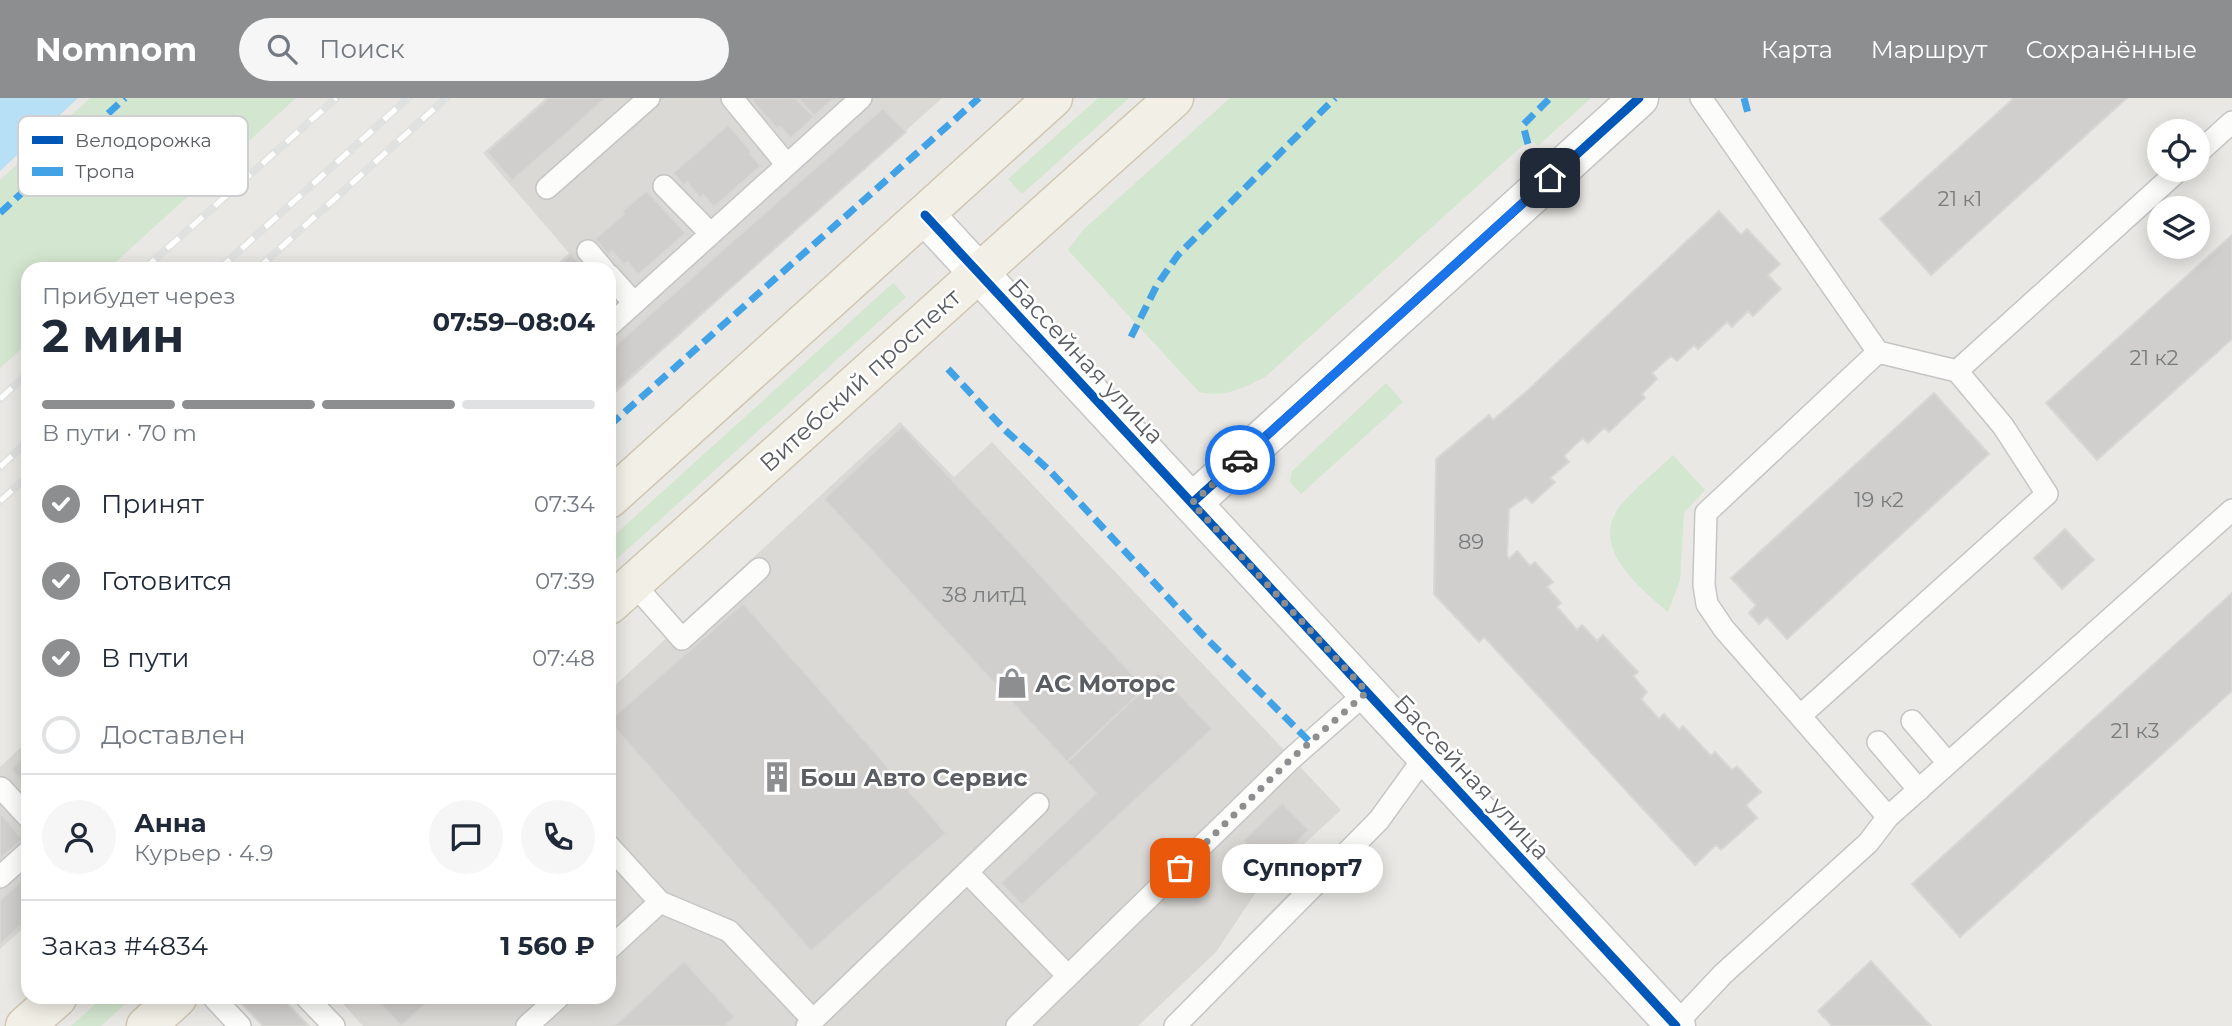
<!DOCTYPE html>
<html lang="ru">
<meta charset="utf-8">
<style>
body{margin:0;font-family:Montserrat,sans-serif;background:#f6f6f7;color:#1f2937;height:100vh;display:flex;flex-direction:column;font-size:26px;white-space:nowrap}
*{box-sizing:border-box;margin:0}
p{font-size:23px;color:#747a83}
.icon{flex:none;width:38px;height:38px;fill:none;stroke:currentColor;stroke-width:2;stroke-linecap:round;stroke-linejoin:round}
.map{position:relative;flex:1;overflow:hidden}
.side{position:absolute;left:21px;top:164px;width:595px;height:742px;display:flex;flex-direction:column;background:#fff;border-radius:21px;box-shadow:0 4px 18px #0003}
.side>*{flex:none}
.tools{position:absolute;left:2147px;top:21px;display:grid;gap:14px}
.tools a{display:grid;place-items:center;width:63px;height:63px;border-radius:50%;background:#fff;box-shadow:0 4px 18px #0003;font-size:35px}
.pin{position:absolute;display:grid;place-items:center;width:60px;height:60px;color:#fff;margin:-30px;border-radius:14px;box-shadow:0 4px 10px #0006}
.courier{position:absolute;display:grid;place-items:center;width:70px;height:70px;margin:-35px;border:5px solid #1a73e8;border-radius:50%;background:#fff;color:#222;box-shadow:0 2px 9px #0007}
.bubble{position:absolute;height:49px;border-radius:24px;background:#fff;box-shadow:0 4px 18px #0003;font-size:23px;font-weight:700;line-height:49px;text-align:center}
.summary em{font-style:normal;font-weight:700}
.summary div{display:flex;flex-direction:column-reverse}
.summary{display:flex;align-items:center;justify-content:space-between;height:119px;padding:0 21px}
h1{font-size:46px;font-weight:700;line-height:52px}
.bar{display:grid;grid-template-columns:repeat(4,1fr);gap:10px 7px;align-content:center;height:84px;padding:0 21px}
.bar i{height:9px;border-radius:5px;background:#e0e1e3}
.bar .active{background:#8c8e90}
.bar p{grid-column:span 4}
.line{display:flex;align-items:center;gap:18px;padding:0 21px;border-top:2px solid #e0e1e3}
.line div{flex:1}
.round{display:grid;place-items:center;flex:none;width:74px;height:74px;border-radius:37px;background:#f6f6f7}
ol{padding:0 21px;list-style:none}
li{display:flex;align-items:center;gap:21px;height:77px}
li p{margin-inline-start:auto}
li .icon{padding:7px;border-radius:50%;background:#8c8e90;color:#fff;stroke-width:4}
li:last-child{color:#747a83}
li i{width:38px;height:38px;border:4px solid #e0e1e3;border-radius:50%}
header{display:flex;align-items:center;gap:42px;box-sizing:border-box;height:98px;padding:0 35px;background:#8c8e90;color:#fff}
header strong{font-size:33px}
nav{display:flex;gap:38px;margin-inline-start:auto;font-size:24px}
.search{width:490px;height:63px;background:#f6f6f7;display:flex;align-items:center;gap:18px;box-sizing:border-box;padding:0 24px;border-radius:38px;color:#747a83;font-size:26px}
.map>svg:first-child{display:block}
</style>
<header>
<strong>Nomnom</strong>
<div class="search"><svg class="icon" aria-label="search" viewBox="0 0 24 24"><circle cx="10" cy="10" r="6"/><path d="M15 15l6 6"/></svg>Поиск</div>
<nav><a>Карта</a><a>Маршрут</a><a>Сохранённые</a></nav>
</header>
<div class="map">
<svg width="2232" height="928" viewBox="0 0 2232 928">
<rect width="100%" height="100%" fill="#e9e8e4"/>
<path fill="#dbd9d5" d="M546,0H942L609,301V172L551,171L569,155L483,55Z
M900,324L954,379L992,344L1341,712L1262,785L1216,854L1138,928H363L338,900H609V593Z
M28,643V826L0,851V669Z"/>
<path fill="#d3e6cf" d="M90,0H296L108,171L28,172V245L0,270V82Z
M1098,0H1129L1022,96L1008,81Z
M1230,0H1591L1538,48L1530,41L1265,279C1244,290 1224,300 1199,294L1068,152L1083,132Z
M893,185L906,199L609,468V442Z
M1386,285L1403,304L1301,396L1290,384L1292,373Z
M1673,357L1705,392L1684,415L1680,482L1668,514C1641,490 1591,453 1618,411C1628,396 1659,371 1673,357Z
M102,900H132L101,928H71Z"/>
<path fill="#b7e0f6" d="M0,0H78L0,73Z"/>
<path fill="#d0cfcd" stroke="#d8d7d4" stroke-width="2" d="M549,0H606L512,83L487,54Z
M754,0H796L814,19L791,40L780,29L777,31L764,17L752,2Z
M798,0H834L814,18Z
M2014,0H2127L1931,177L1880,121Z
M883,10L906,34L609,298V253Z
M728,27L752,54L750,56L761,68L714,109L703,97L700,100L687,84L684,88L673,75Z
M647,93L686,135L638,177L628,164L624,167L612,153L608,157L595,141L624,116L622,113Z
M1719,113L1741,137L1747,131L1780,166L1768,177L1781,191L1753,218L1748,213L1732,229L1727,224L1698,251L1694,247L1677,263L1671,258L1652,275L1657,281L1642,296L1645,300L1609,334L1604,330L1588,345L1583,340L1576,346L1564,358L1569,364L1550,380L1555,384L1532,405L1526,399L1509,411L1507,457L1509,461L1517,453L1530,468L1535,464L1553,484L1547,489L1561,505L1557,509L1577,532L1582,527L1597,543L1603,537L1638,574L1633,578L1647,594L1641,601L1659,621L1664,616L1679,632L1683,628L1711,658L1715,654L1732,672L1737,668L1761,694L1746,707L1757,720L1721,752L1716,747L1695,767L1484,539L1479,544L1434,496L1436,361L1489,317L1493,322L1527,293Z
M2232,137V241L2097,362L2046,305Z
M571,156L586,172H554Z
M1934,295L1989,356L1787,541L1767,519L1759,526L1749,515L1756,507L1731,480Z
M902,328L1145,590L1067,664L824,401Z
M2065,431L2094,462L2062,491L2034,460Z
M2232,495V593L1960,839L1912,786Z
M743,505L946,735L811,853L609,623Z
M1158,574L1212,631L1022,807L1001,785L1096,695L1067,664L1145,590Z
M28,656V690L11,671Z
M1282,705L1309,732L1270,771L1243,743Z
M0,715L23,741L0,761Z
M28,777V821L0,846V802Z
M684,863L735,919L725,928H614Z
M1871,863L1931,928H1832L1818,913Z
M245,900H282L309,928H263L240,904Z
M375,900H432L401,928Z"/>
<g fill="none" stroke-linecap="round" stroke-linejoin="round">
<defs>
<path id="lane" d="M732,0L787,67
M2198,55L2232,24
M664,88L711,136
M547,90L649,0
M588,153L604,172
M609,177L634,205
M609,228L861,0
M1957,273L2179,72
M633,485L682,541L759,471
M1800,618L1724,531L1707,506L1704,487L1706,415L1878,254
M1912,623L1948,665
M1878,644L1919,692
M1,690L28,719
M1888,719L2232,412
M609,748L660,804L729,833L813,922
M967,774L1068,878
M0,779L28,754
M609,851L660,804
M214,900L240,928
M307,900L334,928
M527,928L558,900
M807,928L1038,706
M1017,928L1291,661L1367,594
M1175,928L1379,722L1426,657
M1674,928L1723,876L1868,745L1888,719L1800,618L2047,396L2003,328L1957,273L1878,254L1701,0"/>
<path id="street" d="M1192,405L1639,0"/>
<path id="secondary" d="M925,117L1676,928"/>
<path id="primary" d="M609,401L1053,0
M609,507L1174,0
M25,928L57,900
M146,928L177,900"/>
</defs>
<use href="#lane" stroke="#c5c5c5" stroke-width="24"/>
<use href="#street" stroke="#c5c5c5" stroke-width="41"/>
<use href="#secondary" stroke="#c6c6c6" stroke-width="41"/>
<use href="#primary" stroke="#d1c6b2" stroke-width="41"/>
<use href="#lane" stroke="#fcfcfb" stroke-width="21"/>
<use href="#street" stroke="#fcfcfb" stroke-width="38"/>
<use href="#secondary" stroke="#fcfcfb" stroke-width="38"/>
<use href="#primary" stroke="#f2efe6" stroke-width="38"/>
<defs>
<path id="rail" d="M143,172L336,0
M218,172L408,0
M256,172L446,0
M0,301L28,275
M0,369L28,343
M0,403L28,378"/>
</defs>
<use href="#rail" stroke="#e0e1e1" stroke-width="8"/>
<use href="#rail" stroke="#fff" stroke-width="5" stroke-dasharray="16" stroke-linecap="butt"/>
<path stroke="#42a2e6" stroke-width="7" stroke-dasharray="14 7" stroke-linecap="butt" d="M1744,0L1749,19
M1528,46L1523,27L1550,0
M0,115L125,0
M1131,239L1157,187L1178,157L1335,0
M948,271L1005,332L1050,373L1202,536L1311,645
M609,328L979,0"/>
<defs>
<path id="cycleway" d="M925,117L1676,928
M1192,405L1639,0"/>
</defs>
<use href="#cycleway" stroke="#fff" stroke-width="13"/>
<use href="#cycleway" stroke="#0057b8" stroke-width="9"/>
</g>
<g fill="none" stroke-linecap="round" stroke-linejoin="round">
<path stroke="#8c8e90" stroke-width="7" stroke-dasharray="0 12.6" d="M1180,770L1291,661L1367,594L1192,405L1240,362"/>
<path stroke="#1a73e8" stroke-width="9" d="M1240,362L1550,80"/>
</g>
<defs>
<symbol id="shop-bare" viewBox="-9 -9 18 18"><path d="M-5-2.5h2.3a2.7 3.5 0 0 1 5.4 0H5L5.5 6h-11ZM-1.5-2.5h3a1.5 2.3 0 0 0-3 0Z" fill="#8c8e90" stroke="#fff" stroke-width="2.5" paint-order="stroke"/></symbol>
<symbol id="building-bare" viewBox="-9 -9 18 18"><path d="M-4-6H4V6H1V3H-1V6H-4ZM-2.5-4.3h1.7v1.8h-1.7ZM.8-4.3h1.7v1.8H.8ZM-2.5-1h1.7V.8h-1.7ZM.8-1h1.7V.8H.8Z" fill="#8c8e90" stroke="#fff" stroke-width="2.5" paint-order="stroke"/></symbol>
</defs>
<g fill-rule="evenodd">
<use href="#shop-bare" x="990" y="563" width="44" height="44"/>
<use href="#building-bare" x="755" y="657" width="44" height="44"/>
</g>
<g text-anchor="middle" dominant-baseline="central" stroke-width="5" stroke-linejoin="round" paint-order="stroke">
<g font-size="21" fill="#797c7e">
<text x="1960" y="100">21 к1</text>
<text x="2154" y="259">21 к2</text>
<text x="1879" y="401">19 к2</text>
<text x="1471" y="443">89</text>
<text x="984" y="496">38 литД</text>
<text x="2135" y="632">21 к3</text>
</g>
<g font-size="24" fill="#5a5e62" stroke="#fff">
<text transform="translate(1086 263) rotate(47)">Бассейная улица</text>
<text transform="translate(860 282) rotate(-42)">Витебский проспект</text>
<text transform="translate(1472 679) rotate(47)">Бассейная улица</text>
</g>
<g font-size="24" font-weight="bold" fill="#5a5e62" stroke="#fff" text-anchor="start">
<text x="1035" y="585">АС Моторс</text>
<text x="800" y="679">Бош Авто Сервис</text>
</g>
</g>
<rect x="18" y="18" width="230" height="80" rx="10" fill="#fff" stroke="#cecfd0" stroke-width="2"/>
<rect x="32" y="38" width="31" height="8" fill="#0057b8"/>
<rect x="32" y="69" width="31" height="9" fill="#42a2e6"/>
<g font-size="19" fill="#5a5e62">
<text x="75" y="49">Велодорожка</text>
<text x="75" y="80">Тропа</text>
</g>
</svg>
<div class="tools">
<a><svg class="icon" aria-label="locate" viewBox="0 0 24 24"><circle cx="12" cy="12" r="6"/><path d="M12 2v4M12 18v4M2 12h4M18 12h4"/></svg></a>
<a><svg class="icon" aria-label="layers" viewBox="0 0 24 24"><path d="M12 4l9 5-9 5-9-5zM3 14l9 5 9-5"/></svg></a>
</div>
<div class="pin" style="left:1180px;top:770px;background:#ea580c"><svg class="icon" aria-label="bag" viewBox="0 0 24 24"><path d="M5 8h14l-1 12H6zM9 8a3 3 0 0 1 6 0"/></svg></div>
<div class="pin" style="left:1550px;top:80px;background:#1f2937"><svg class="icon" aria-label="home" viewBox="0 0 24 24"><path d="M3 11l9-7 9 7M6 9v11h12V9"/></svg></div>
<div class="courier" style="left:1240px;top:362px"><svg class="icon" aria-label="car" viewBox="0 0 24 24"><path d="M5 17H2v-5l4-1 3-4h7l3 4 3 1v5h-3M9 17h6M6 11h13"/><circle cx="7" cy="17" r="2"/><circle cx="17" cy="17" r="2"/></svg></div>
<div class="bubble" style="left:1222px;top:746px;width:161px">Суппорт7</div>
<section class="side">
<div class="summary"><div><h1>2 мин</h1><p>Прибудет через</p></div><em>07:59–08:04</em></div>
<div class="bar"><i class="active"></i><i class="active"></i><i class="active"></i><i></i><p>В пути · 70 m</p></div>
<ol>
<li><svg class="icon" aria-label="check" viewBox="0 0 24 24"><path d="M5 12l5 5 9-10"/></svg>Принят<p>07:34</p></li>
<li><svg class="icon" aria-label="check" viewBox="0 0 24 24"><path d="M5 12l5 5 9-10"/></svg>Готовится<p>07:39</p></li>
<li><svg class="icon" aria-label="check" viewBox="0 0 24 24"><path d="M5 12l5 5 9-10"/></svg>В пути<p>07:48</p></li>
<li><i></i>Доставлен</li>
</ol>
<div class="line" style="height:126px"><a class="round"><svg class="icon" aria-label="person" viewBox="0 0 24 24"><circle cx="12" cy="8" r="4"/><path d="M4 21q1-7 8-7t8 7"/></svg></a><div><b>Анна</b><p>Курьер · 4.9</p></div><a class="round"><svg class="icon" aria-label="chat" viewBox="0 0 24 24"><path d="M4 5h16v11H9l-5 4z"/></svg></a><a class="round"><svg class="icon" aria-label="phone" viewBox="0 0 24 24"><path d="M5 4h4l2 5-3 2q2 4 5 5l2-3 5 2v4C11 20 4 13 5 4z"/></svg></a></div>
<div class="line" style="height:91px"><div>Заказ #4834</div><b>1 560 ₽</b></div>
</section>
</div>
